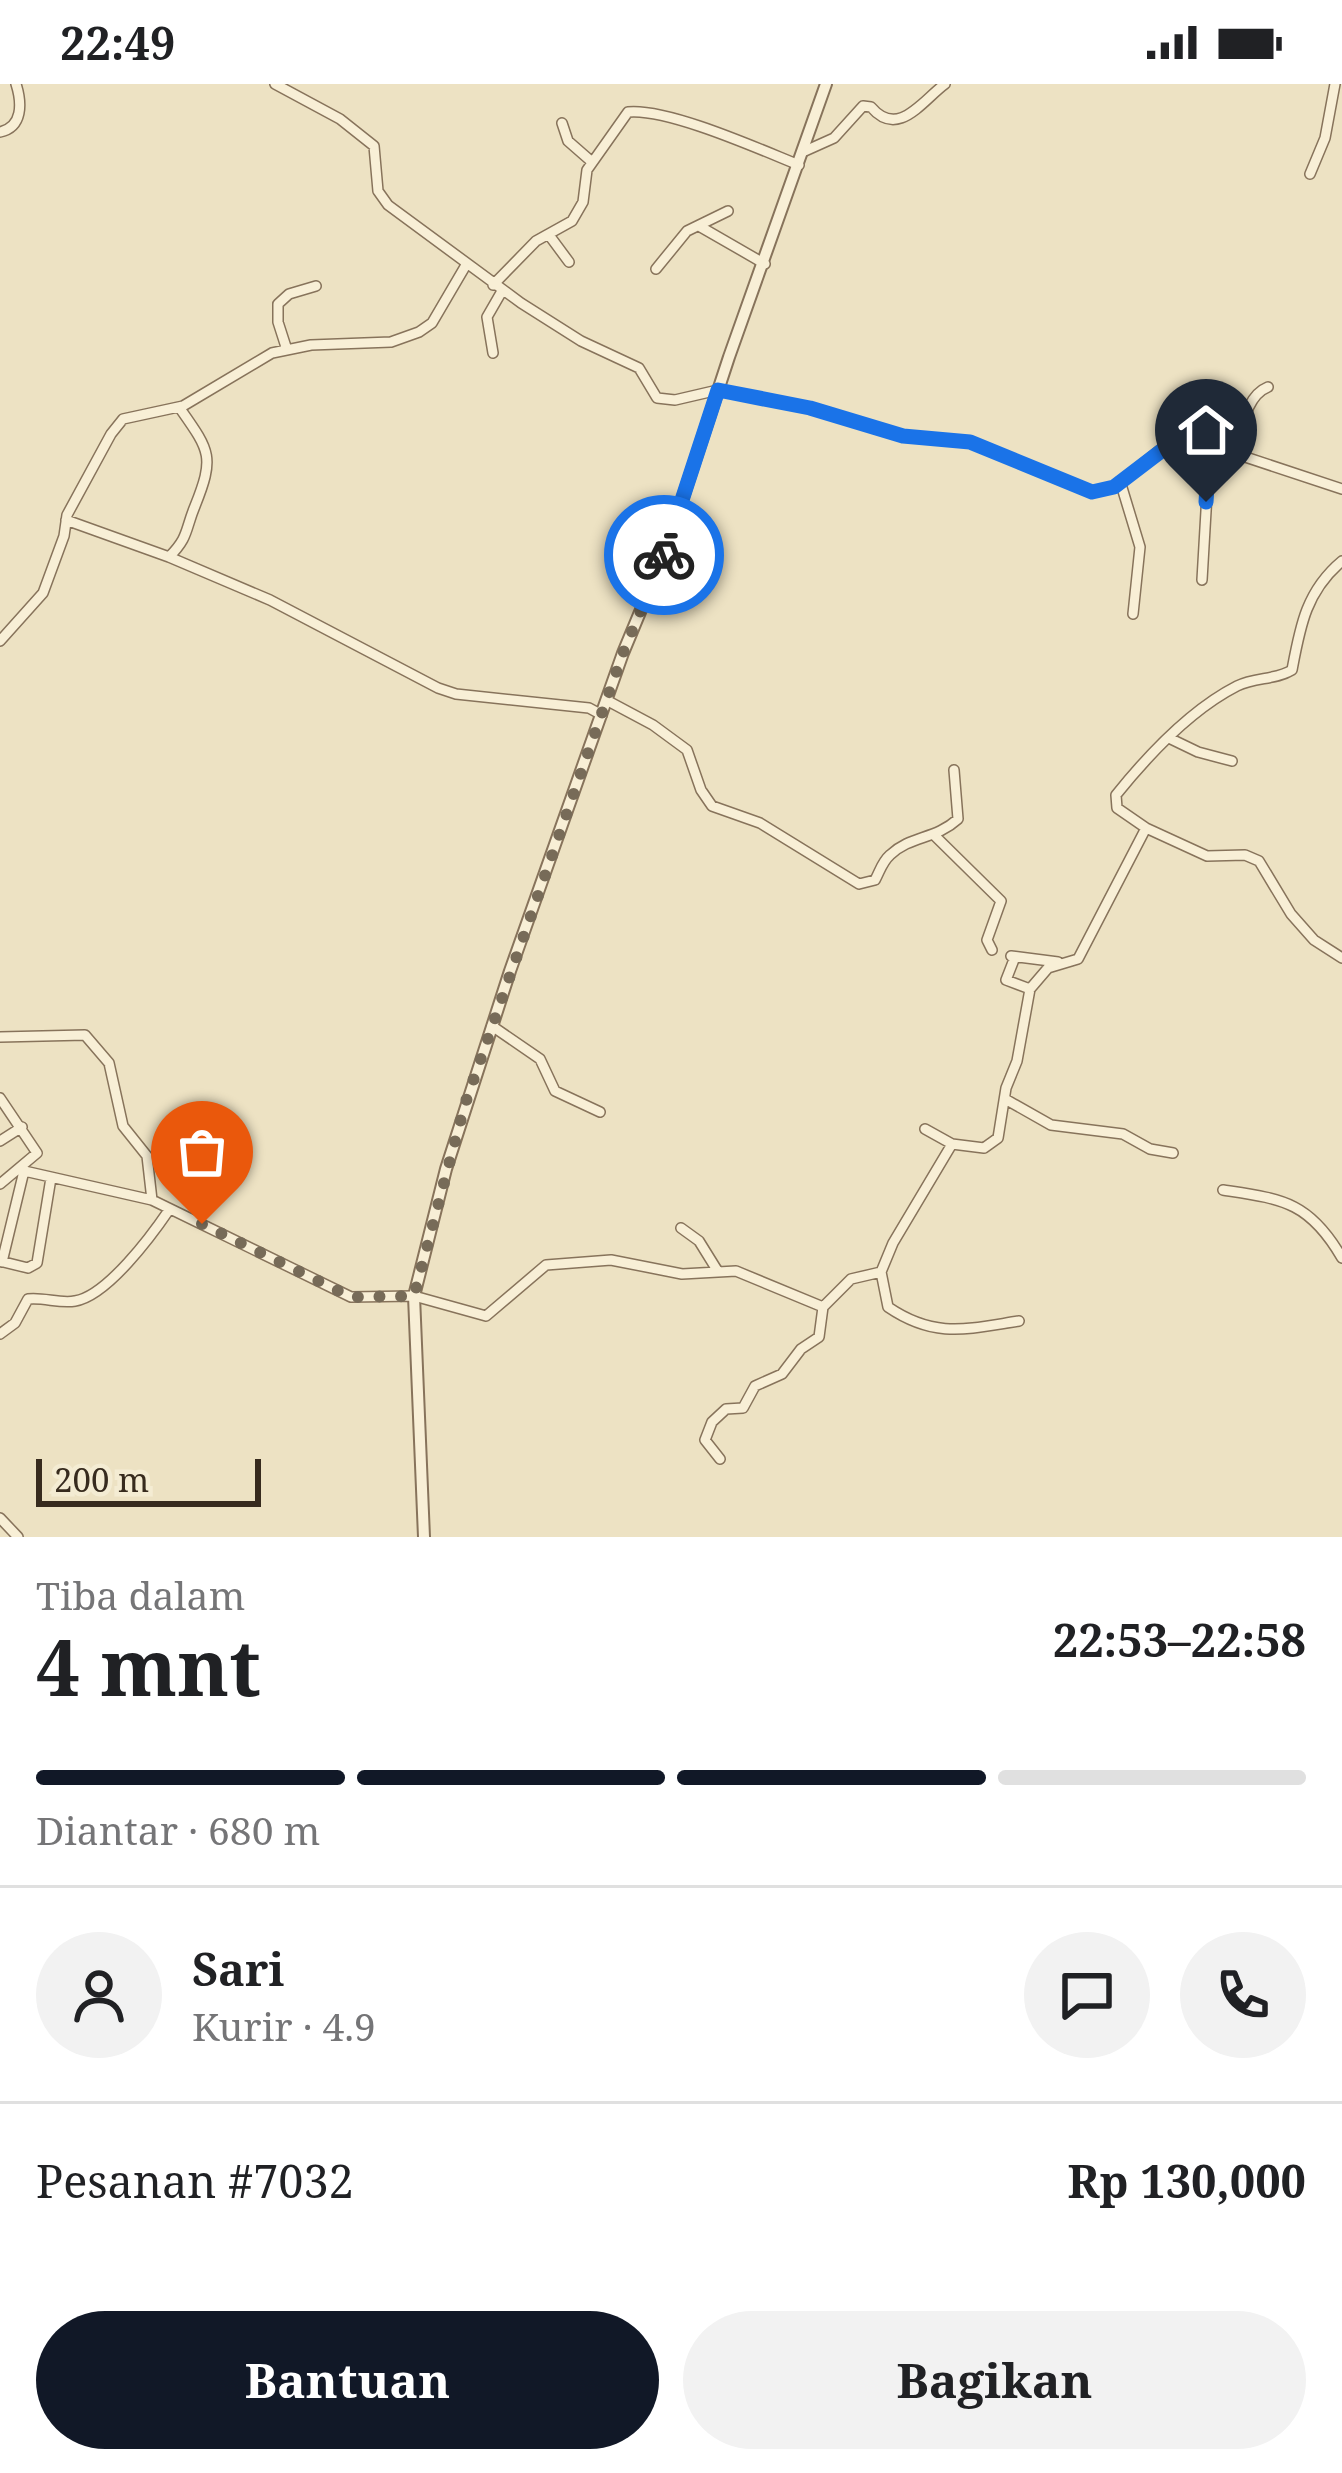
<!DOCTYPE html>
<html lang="id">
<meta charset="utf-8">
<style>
body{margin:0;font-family:"Noto Serif",serif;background:#f2f2f2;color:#202124;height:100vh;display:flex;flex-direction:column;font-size:45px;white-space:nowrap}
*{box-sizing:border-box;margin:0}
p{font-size:39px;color:#757577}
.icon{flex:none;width:66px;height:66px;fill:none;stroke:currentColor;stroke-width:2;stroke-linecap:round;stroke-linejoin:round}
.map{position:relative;height:1453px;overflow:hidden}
.details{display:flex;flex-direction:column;background:#fff;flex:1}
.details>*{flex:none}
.scale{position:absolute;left:36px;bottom:30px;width:225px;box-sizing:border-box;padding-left:12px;border:6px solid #372b1e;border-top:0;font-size:33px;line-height:42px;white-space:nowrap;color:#372b1e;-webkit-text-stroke:9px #f4ecd3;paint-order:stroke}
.pin{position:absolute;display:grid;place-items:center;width:102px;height:102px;color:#fff;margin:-123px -51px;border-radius:50% 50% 50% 0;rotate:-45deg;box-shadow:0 0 12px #0007}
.pin .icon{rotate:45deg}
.courier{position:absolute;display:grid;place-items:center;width:120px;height:120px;margin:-60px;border:9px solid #1a73e8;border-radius:50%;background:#fff;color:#222;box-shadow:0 3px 15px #0007}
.head em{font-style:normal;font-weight:700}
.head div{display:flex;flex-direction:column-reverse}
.head{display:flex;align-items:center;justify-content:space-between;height:204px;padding:0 36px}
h1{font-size:78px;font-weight:700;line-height:90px}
.bar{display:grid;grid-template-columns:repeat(4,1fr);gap:18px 12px;align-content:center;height:144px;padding:0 36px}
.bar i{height:15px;border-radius:9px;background:#e0e0e0}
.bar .current{background:#111827}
.bar p{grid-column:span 4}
.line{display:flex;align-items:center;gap:30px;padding:0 36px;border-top:3px solid #e0e0e0}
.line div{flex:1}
.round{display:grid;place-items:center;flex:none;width:126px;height:126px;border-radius:63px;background:#f2f2f2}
.primary-button{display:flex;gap:24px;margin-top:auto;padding:24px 36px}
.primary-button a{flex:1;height:138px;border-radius:72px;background:#111827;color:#fff;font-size:48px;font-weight:700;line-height:138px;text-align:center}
.primary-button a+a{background:#f2f2f2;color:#202124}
.status{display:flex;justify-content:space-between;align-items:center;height:84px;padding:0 60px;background:#fff;direction:ltr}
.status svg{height:33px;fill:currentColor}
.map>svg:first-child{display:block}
</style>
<div class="status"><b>22:49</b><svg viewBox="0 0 49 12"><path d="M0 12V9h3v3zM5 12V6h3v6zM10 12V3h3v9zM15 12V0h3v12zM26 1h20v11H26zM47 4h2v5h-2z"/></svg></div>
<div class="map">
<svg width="1342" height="1453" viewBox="0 0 1342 1453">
<rect width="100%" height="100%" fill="#ede2c3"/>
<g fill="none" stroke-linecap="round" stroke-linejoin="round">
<defs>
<path id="minor" d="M275,0L340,35L374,62L378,107L388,121L521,219L581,257L639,284L657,314L675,316L718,306L810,324L903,352L970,358L1092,408L1114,403L1165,362L1194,356L1342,405
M562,39L568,57L592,78
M0,48C23,43 22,19 16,0
M805,67L834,54L863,22L871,23C898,55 922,17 945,0
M1310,90L1325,54L1335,0
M699,142L765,180
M549,151L569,178
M656,185L687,147L728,127
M493,201L536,157L572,137L583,118L587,86L628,28C668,24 759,65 799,81
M287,266L278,238V220L289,210L316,202
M493,269L487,233L502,207
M179,323C210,367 215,372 195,422C185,446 189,453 169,473L270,516L438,604L456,610L589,624L602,631
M1235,368C1242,347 1245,312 1268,303
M1120,397L1140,463L1133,530
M66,436L169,473
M1202,496L1210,358
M0,557L43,509L64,452L67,431L111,350L123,335L183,322L272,269L311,261L391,258L419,248L432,239L466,181
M608,617L653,641L687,666L701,706L712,722L760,739L859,800L875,796C880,787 882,778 890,771C911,751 935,756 958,735L954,686
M1171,655L1198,668L1232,677
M1146,744L1207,772L1245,771L1259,777L1291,830L1314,856L1342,874
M935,752L1001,817L987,856L992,866
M1011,872L1058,878
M1015,873L1006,896L1030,905
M492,942L540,975L555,1007L600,1028
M0,953L85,951L109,979L123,1042L147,1072L152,1116L351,1213L414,1212L486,1232L546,1181L611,1176L682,1190L736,1187L823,1223L819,1253L801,1265L782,1290L755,1302L743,1324L726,1325L712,1338L705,1356L720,1375
M0,1014L37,1069L0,1100
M1005,1015L1051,1041L1123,1050L1150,1065L1173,1069
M925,1045L952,1060
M0,1057L22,1043
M20,1086L152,1116
M1223,1106C1282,1115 1309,1117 1342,1174
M681,1144L699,1157L717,1186
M0,1177L28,1184L37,1179L51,1094
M2,1178L24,1087
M881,1188L888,1223C935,1255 967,1245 1019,1237
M823,1223L851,1195L881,1188L893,1159L952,1060L984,1064L998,1054L1006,1004L1017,977L1030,905L1048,884L1078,875L1146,744L1117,724L1116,711C1149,670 1190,626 1237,602C1255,593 1276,596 1292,586C1300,543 1306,507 1342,477
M0,1250L15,1239L28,1215C44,1213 60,1220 75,1217C107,1212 152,1151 169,1126
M0,1434L18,1453"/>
<path id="tertiary" d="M424,1453L414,1212L446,1085L510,887L623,569L665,468L729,273L826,0"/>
</defs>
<use href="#minor" stroke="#87735b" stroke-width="12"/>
<use href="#tertiary" stroke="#87735b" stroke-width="14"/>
<use href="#minor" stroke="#f8efd6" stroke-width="9"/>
<use href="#tertiary" stroke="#f8efd6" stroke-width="10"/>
</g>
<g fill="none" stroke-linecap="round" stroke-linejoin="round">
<path stroke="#776b58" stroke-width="12" stroke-dasharray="0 21.6" d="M202,1140L351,1213L414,1212L465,1020L623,569L664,471"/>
<path stroke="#1a73e8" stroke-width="15" d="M664,471L718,306L810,324L903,352L970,358L1092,408L1114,403L1173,358L1207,357L1210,358L1206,418"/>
</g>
</svg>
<div class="scale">200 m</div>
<div class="pin" style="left:202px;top:1140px;background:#ea580c"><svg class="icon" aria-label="bag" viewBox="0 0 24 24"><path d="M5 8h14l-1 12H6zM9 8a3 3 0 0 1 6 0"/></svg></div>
<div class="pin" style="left:1206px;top:418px;background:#1f2937"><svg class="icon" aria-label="home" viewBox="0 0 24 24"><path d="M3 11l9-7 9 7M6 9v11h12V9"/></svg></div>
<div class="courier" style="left:664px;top:471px"><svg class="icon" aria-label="bike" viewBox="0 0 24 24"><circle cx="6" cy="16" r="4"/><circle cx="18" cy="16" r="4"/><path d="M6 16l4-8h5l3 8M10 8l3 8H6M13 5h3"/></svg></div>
</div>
<section class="details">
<div class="head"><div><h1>4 mnt</h1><p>Tiba dalam</p></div><em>22:53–22:58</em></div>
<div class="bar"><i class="current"></i><i class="current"></i><i class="current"></i><i></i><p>Diantar · 680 m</p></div>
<div class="line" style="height:216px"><a class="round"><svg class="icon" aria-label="person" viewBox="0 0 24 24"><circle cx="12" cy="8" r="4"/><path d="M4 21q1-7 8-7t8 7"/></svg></a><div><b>Sari</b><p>Kurir · 4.9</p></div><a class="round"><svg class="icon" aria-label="chat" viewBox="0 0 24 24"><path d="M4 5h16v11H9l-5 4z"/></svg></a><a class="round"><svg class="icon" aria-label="phone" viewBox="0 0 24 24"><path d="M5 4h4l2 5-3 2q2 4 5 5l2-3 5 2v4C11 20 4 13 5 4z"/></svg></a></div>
<div class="line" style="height:156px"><div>Pesanan #7032</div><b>Rp 130,000</b></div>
<div class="primary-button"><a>Bantuan</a><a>Bagikan</a></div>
</section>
